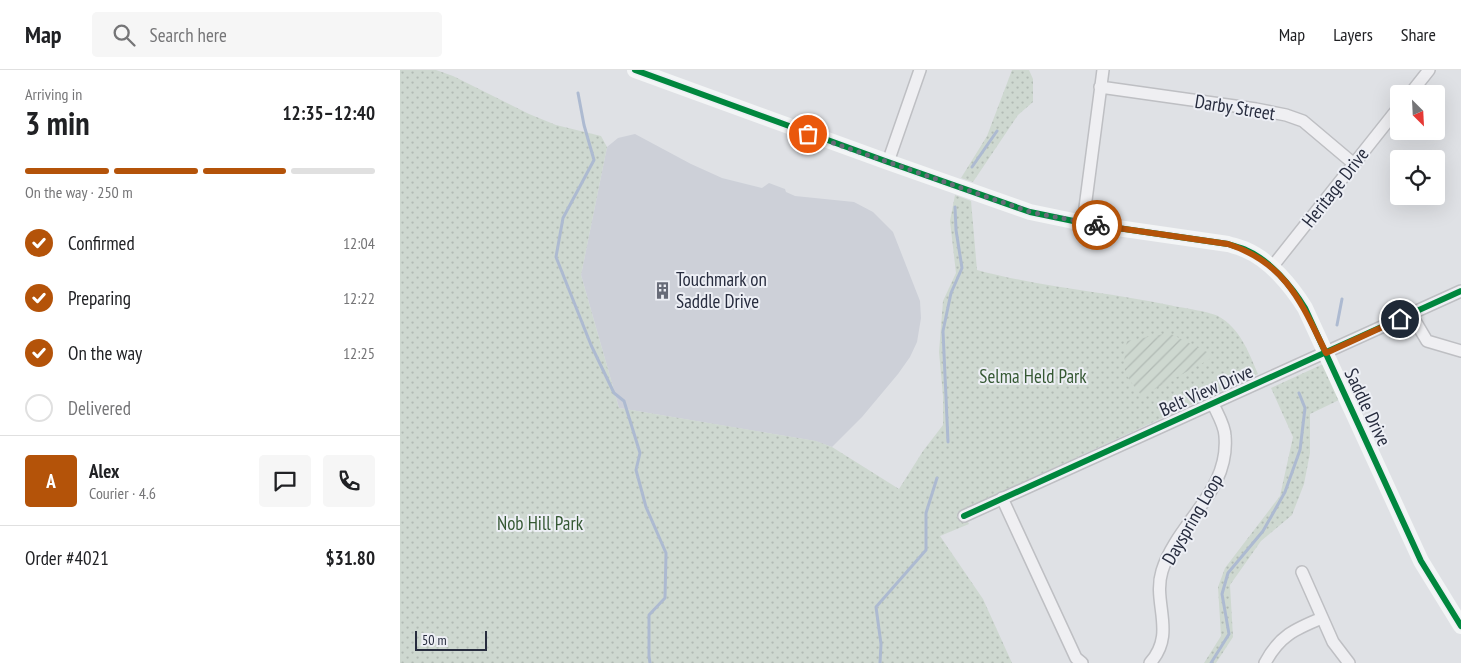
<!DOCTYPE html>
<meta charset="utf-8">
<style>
body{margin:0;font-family:"PT Sans Narrow",sans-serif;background:#f6f6f6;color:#202124;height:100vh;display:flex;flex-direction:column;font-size:19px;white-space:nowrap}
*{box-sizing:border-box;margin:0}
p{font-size:16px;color:#757577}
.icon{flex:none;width:28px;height:28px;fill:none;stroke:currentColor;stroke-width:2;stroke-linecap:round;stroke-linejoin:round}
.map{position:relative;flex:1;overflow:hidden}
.panel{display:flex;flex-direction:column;background:#fff;width:400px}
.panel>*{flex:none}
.needle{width:32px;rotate:156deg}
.buttons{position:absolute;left:990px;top:15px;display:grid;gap:10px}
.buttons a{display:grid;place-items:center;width:55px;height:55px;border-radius:5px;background:#fff;box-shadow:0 5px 20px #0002;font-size:25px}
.scale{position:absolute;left:15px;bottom:12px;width:72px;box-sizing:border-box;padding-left:5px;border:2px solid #272c3e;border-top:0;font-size:14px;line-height:18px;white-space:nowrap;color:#272c3e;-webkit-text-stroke:4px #edeff5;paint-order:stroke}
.pin{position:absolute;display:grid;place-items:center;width:42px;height:42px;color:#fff;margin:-21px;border:2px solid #fff;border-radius:50%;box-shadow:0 1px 5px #0007}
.courier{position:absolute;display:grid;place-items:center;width:50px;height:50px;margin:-25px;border:4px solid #b45309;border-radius:50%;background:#fff;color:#222;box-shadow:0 1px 6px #0007}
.headline em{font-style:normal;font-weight:600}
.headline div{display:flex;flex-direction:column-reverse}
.headline{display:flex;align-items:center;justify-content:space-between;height:85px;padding:0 25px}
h1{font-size:32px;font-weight:600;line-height:38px}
.bar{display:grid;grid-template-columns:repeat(4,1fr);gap:8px 5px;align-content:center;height:60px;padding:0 25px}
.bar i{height:6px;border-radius:4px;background:#e0e0e0}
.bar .on{background:#b45309}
.bar p{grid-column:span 4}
.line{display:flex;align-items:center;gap:12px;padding:0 25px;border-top:1px solid #e0e0e0}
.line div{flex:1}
.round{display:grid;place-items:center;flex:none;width:52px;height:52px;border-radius:5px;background:#f6f6f6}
ol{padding:0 25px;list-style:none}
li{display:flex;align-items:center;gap:15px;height:55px}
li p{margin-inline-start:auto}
li .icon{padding:5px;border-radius:50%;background:#b45309;color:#fff;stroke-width:4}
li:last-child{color:#757577}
li i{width:28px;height:28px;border:2px solid #e0e0e0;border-radius:50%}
header{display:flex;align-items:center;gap:30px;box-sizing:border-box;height:70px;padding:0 25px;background:#fff;border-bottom:1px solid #e0e0e0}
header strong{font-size:24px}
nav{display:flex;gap:28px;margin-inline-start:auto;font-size:18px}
.search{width:350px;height:45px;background:#f6f6f6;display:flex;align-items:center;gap:12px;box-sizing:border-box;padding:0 18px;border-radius:5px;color:#757577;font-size:19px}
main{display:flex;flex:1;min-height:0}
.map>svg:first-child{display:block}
</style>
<header>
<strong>Map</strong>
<div class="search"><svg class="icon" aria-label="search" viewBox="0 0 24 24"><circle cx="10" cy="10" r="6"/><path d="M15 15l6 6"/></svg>Search here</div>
<nav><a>Map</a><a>Layers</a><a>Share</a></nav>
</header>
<main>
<section class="panel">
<div class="headline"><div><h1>3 min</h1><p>Arriving in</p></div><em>12:35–12:40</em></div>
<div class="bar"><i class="on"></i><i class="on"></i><i class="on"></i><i></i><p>On the way · 250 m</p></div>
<ol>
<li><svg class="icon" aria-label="check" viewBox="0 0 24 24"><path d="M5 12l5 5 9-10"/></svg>Confirmed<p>12:04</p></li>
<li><svg class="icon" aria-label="check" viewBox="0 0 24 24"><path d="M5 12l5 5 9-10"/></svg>Preparing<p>12:22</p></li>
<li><svg class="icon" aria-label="check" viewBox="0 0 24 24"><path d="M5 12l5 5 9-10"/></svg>On the way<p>12:25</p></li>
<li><i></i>Delivered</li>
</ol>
<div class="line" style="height:90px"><b class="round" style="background:#b45309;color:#fff">A</b><div><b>Alex</b><p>Courier · 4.6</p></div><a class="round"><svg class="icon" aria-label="chat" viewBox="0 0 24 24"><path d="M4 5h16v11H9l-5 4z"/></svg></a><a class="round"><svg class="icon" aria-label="phone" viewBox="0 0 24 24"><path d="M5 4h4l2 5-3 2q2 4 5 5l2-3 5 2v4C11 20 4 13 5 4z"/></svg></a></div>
<div class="line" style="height:65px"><div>Order #4021</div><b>$31.80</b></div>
</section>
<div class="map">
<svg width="1061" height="593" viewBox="0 0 1061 593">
<defs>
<pattern id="grass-dots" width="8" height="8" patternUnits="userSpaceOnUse" patternTransform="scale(1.25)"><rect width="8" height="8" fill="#ced8d0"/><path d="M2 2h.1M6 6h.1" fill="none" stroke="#b1bab4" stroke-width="1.8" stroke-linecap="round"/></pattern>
<pattern id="garden-furrows" width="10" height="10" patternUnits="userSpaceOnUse" patternTransform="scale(1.25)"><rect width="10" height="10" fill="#ced8d0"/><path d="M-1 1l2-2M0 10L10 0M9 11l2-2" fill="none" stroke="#b1bab4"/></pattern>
</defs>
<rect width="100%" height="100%" fill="#dfe1e5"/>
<path fill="#cdd0d8" d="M235,64L291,94L322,108L362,118L369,113L385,119L386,122L395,126L454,132L473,142L493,162L520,231L521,248L517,272L510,287L498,304L462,347L432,377L415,371L219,338L181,205L207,77L218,68Z"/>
<path fill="url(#grass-dots)" d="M0,0H36L53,6L129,44L156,55L201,66L207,77L181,205L219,338L416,371L432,377L499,419L523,381L543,355V326L539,282L543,231L556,203L550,151L555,125L571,131L577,200C640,217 705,222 769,235C782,238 807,241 818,246C840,258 849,283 858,304L562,440L569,454L540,466L583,529L612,593H0Z
M612,0H629L633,9V32L618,45L573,112L561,108L587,66Z
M923,294L939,330L910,344V383L904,414L892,445L861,471L830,515L833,567L816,593H804L821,566L818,517L825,498L880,426L893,367L871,318Z"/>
<path fill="url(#garden-furrows)" d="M769,263L811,284L810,289L742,326C722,301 722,302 727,271Z"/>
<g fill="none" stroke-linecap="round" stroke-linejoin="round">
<path stroke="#adbad1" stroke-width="3" d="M178,23L184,55L194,90L163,148L156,187L191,275L214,323L224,331L240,383L236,400L246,437L266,483L265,528L249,545V586L250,593
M572,97L597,61
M937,255L942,229
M548,372L543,261L551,223L562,198L556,160L555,137
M480,593L481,574L476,537L526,480V443L537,408
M811,593L829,564L822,524L828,503L863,461L885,422L900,380L905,338L899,323"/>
<defs>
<path id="street" d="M700,17L856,39L886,45L903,51L954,94
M1010,24L1029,0
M488,92L520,0
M683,153L703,0
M872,197L999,37
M1011,244L1027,271L1061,281
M602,428L676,588L682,593
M564,446L1061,221
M902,502L933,572L949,593
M750,593C777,563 752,533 762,501C777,452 830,422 825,366C825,356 817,343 813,334
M865,593C879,566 895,559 922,548"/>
</defs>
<use href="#street" stroke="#bebfc3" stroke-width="14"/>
<use href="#street" stroke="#efeff2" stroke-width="11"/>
<path stroke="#f3f5f6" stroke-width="16" d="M235,0L488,92L630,142L683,153L828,174C834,176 840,177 846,180C870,190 892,217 905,238L1021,491L1061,556"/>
<defs>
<path id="cycleway" d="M235,0L488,92L630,142L683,153L828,174C834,176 840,177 846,180C870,190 892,217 905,238L1021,491L1061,556
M564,446L1061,221"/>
</defs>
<use href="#cycleway" stroke="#edeff5" stroke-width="9"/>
<use href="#cycleway" stroke="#00873e" stroke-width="6"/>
</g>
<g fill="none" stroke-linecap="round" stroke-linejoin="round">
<path stroke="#676b78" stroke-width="5" stroke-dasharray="0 9" d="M408,64L630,142L697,155"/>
<path stroke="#b45309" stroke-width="6" d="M697,155L828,174C886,193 901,232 926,283L1000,249"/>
</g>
<defs>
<symbol id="building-bare" viewBox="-9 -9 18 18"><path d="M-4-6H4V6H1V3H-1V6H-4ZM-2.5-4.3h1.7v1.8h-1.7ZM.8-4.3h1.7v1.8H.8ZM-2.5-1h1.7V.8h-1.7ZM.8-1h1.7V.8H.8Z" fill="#676b78" stroke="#edeff5" stroke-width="2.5" paint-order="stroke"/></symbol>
</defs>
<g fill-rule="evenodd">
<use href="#building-bare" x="250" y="208" width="25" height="25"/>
</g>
<g text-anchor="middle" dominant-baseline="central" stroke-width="4" stroke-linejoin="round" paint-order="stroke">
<g font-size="19" fill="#272c3e" stroke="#edeff5">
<text transform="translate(835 37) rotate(9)">Darby Street</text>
<text transform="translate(935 117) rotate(-52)">Heritage Drive</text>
<text transform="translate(806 320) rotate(-24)">Belt View Drive</text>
<text transform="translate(968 337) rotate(65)">Saddle Drive</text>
<text transform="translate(792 449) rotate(-60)">Dayspring Loop</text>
</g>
<g font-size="19" fill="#272c3e" stroke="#edeff5" text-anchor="start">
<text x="276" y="209">Touchmark on<tspan x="276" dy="22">Saddle Drive</tspan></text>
</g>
<g font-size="19" fill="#365934" stroke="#edeff5">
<text x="633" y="306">Selma Held Park</text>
<text x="140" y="453">Nob Hill Park</text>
</g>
</g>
</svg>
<div class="buttons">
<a><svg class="needle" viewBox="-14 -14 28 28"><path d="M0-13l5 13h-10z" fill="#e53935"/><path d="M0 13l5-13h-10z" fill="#757577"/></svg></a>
<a><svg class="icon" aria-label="locate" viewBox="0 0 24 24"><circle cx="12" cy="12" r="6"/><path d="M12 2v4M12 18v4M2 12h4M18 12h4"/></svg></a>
</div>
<div class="scale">50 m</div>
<div class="pin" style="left:408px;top:64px;background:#ea580c"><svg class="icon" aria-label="bag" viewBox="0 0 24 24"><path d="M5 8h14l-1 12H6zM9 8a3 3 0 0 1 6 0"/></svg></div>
<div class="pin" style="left:1000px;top:249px;background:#1f2937"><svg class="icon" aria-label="home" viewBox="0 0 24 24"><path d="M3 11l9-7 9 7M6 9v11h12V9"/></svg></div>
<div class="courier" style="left:697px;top:155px"><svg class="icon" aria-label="bike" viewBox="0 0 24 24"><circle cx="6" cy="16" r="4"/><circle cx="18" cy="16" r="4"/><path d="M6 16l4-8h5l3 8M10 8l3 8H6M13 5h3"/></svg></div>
</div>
</main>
